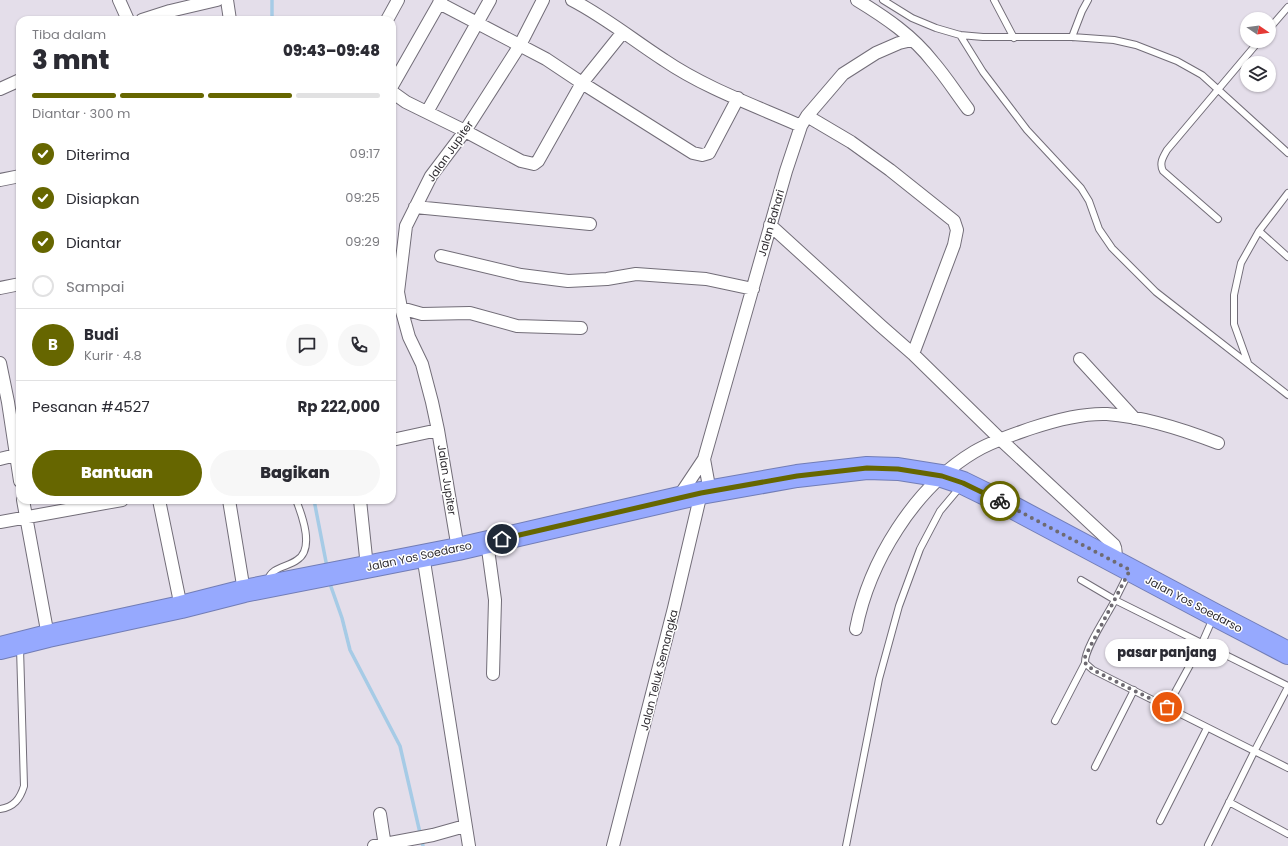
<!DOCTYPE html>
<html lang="id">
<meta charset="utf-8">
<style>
body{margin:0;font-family:Poppins,sans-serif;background:#f7f7f7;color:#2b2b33;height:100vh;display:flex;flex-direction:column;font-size:15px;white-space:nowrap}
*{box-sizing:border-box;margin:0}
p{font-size:13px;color:#7c7c81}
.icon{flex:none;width:22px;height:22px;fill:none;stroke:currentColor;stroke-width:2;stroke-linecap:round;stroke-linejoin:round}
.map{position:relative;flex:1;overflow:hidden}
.sheet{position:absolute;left:16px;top:16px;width:380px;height:488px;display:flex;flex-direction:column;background:#fff;border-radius:12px;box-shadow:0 1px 3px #0004}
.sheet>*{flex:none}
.needle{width:26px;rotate:103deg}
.buttons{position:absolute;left:1240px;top:12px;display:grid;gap:8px}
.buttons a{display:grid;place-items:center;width:36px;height:36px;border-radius:50%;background:#fff;box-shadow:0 1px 3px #0004;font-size:20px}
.pin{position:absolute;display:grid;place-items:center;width:34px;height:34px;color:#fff;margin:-17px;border:2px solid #fff;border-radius:50%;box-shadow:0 1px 4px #0007}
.courier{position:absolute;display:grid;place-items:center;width:40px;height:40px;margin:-20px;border:3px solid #660;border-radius:50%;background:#fff;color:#222;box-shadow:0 1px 5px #0007}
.bubble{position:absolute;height:28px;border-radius:14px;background:#fff;box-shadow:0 1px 3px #0004;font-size:13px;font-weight:800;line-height:28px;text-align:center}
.summary em{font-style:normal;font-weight:800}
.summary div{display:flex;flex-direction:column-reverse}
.summary{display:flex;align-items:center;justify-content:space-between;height:68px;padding:0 16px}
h1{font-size:26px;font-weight:800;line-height:30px}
.bar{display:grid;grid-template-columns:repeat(4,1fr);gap:6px 4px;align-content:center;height:48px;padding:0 16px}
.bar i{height:5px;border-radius:3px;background:#e1e1e2}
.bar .active{background:#660}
.bar p{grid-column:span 4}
.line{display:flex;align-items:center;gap:10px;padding:0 16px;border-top:1px solid #e1e1e2}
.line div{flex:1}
.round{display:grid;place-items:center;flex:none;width:42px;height:42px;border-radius:21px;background:#f7f7f7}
ol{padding:0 16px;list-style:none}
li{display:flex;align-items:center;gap:12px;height:44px}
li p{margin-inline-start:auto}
li .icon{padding:4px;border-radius:50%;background:#660;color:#fff;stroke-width:4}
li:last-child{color:#7c7c81}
li i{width:22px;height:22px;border:2px solid #e1e1e2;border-radius:50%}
.primary-button{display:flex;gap:8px;margin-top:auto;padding:8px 16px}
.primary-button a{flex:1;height:46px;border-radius:24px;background:#660;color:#fff;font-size:16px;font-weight:800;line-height:46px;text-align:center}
.primary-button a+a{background:#f7f7f7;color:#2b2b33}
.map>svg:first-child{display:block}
</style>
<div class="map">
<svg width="1288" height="846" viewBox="0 0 1288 846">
<rect width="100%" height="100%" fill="#e4deea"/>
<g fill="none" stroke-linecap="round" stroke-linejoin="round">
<path stroke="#a6cbe6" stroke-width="3.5" d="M272,0V20
M314,500L327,567
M329,581L342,618L350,650L400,746L423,846"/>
<defs>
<path id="lane" d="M883,0L912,18L936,28L960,35L983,37H1072L1114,40L1136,45L1177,61L1202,75L1288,153
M994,0L1014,38
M1269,29L1288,7
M960,35L983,72L1027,130L1081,188L1089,201L1099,229L1112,248L1156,292L1288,395
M1072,37L1082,11L1088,0
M1218,219L1163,171C1159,163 1163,157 1167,150L1259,41
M1259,231L1288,257
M1248,363L1234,324V295L1241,263L1259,231L1288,193
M1128,574L1115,600L1288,686
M268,580C271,567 288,567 297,560C315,549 302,515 296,500
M1081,580L1115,600C1108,614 1084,649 1085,663L1093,670L1288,768
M1167,707L1202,643L1213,618
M1055,721L1085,663
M1095,767L1134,690
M1229,802L1288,834
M0,809C14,807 20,799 24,786L20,648
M1160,821L1207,728
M1208,845L1254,752L1288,687
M846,846L879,679L899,606L920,549L940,511L961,486"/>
<path id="street" d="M119,0L128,20
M227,0L230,20
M572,0C605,17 633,40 664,60C705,88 756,106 801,126
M857,0C885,17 913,36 933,62C946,77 956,93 968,109
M439,3L546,59L582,83L693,153L702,155L709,153L738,98
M142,20L170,11L217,0
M387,20L398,0
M392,86L441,0
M0,89L20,80
M392,92L406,102L465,131L521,161L534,164L538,161L582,83L623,32
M427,112L490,0
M807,116L851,142L890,170L954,221L957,230L954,245L913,354
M0,180L20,176
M415,207L590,224
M770,225L881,326L913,354L1000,439L1114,545C1117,551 1116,555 1112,560
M441,256L521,275L568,281L607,279L636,274L706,279L753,289
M0,288L20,284
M401,308L422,314L470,313L517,326L581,328
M1080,359L1134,418
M0,363L8,402L20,481
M392,440L438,430
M0,459L16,455
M704,459L710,492
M678,498L704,459L786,171L801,126L807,116L843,74L876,53L899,43L912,40
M23,500L48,636
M159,500L181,607
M229,500L244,591
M360,500L367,567
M0,522L122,500
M487,542L495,600L493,674
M458,549L438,430L432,402L422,364L409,337L401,308L398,292L403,251L406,226L431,176L465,131L520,45L543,0
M423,555L469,846
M856,629C869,562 914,488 974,452C992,441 1012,435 1032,428C1056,420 1082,413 1107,414C1145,417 1182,429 1218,443
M380,814L385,846
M374,846L433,835L465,826
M613,846L674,608L701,493"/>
<path id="highway" d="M0,648L48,636L181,607L244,591L458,549L701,493L797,476L867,468L898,469L942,476L963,483L1010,506L1215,615L1288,653"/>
</defs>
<use href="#lane" stroke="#726d78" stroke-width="8"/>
<use href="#street" stroke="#726d78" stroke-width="14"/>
<use href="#highway" stroke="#727db6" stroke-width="24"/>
<use href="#lane" stroke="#fff" stroke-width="6"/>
<use href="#street" stroke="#fff" stroke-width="12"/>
<use href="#highway" stroke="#96a9fe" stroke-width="22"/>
</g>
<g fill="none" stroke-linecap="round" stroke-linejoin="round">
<path stroke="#6e6a71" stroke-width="4" stroke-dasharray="0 7.2" d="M1000,501L1130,570L1089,649L1085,657V663L1093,670L1167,707"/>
<path stroke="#660" stroke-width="5" d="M502,539L701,493L797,476L867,468L898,469L942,476L963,483L1000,501"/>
</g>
<g text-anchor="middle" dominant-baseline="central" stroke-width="3" stroke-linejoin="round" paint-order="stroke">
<g font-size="11" fill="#2e2b30" stroke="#fff">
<text transform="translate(450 151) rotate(-55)">Jalan Jupiter</text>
<text transform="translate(771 223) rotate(-74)">Jalan Bahari</text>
<text transform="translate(447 480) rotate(81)">Jalan Jupiter</text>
<text transform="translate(419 556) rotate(-12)">Jalan Yos Soedarso</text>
<text transform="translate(1194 604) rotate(28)">Jalan Yos Soedarso</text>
<text transform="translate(659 670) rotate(-76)">Jalan Teluk Semangka</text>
</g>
</g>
</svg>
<div class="buttons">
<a><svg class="needle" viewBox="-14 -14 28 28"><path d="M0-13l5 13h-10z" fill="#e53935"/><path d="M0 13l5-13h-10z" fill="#7c7c81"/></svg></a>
<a><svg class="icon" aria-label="layers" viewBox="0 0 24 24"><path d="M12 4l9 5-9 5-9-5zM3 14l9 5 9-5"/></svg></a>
</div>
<div class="pin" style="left:1167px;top:707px;background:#ea580c"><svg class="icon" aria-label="bag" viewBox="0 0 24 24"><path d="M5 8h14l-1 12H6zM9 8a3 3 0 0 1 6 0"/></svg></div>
<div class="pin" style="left:502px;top:539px;background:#1f2937"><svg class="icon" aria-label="home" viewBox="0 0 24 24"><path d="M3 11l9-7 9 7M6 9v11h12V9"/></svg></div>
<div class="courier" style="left:1000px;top:501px"><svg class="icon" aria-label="bike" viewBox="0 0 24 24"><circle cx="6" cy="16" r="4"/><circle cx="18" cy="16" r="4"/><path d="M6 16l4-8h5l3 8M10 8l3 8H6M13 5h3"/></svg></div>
<div class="bubble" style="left:1105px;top:639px;width:124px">pasar panjang</div>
<section class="sheet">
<div class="summary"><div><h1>3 mnt</h1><p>Tiba dalam</p></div><em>09:43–09:48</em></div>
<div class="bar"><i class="active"></i><i class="active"></i><i class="active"></i><i></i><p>Diantar · 300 m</p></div>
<ol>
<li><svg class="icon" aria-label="check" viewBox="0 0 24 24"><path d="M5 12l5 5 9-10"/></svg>Diterima<p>09:17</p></li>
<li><svg class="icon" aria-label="check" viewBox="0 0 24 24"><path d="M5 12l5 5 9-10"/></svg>Disiapkan<p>09:25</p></li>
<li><svg class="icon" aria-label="check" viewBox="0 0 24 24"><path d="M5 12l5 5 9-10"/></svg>Diantar<p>09:29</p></li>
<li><i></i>Sampai</li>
</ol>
<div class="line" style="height:72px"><b class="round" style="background:#660;color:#fff">B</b><div><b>Budi</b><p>Kurir · 4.8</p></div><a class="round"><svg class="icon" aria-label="chat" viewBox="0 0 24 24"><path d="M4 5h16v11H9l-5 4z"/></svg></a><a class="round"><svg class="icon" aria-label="phone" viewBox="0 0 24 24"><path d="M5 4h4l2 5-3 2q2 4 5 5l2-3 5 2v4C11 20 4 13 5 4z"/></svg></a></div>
<div class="line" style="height:52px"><div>Pesanan #4527</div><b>Rp 222,000</b></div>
<div class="primary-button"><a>Bantuan</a><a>Bagikan</a></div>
</section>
</div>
